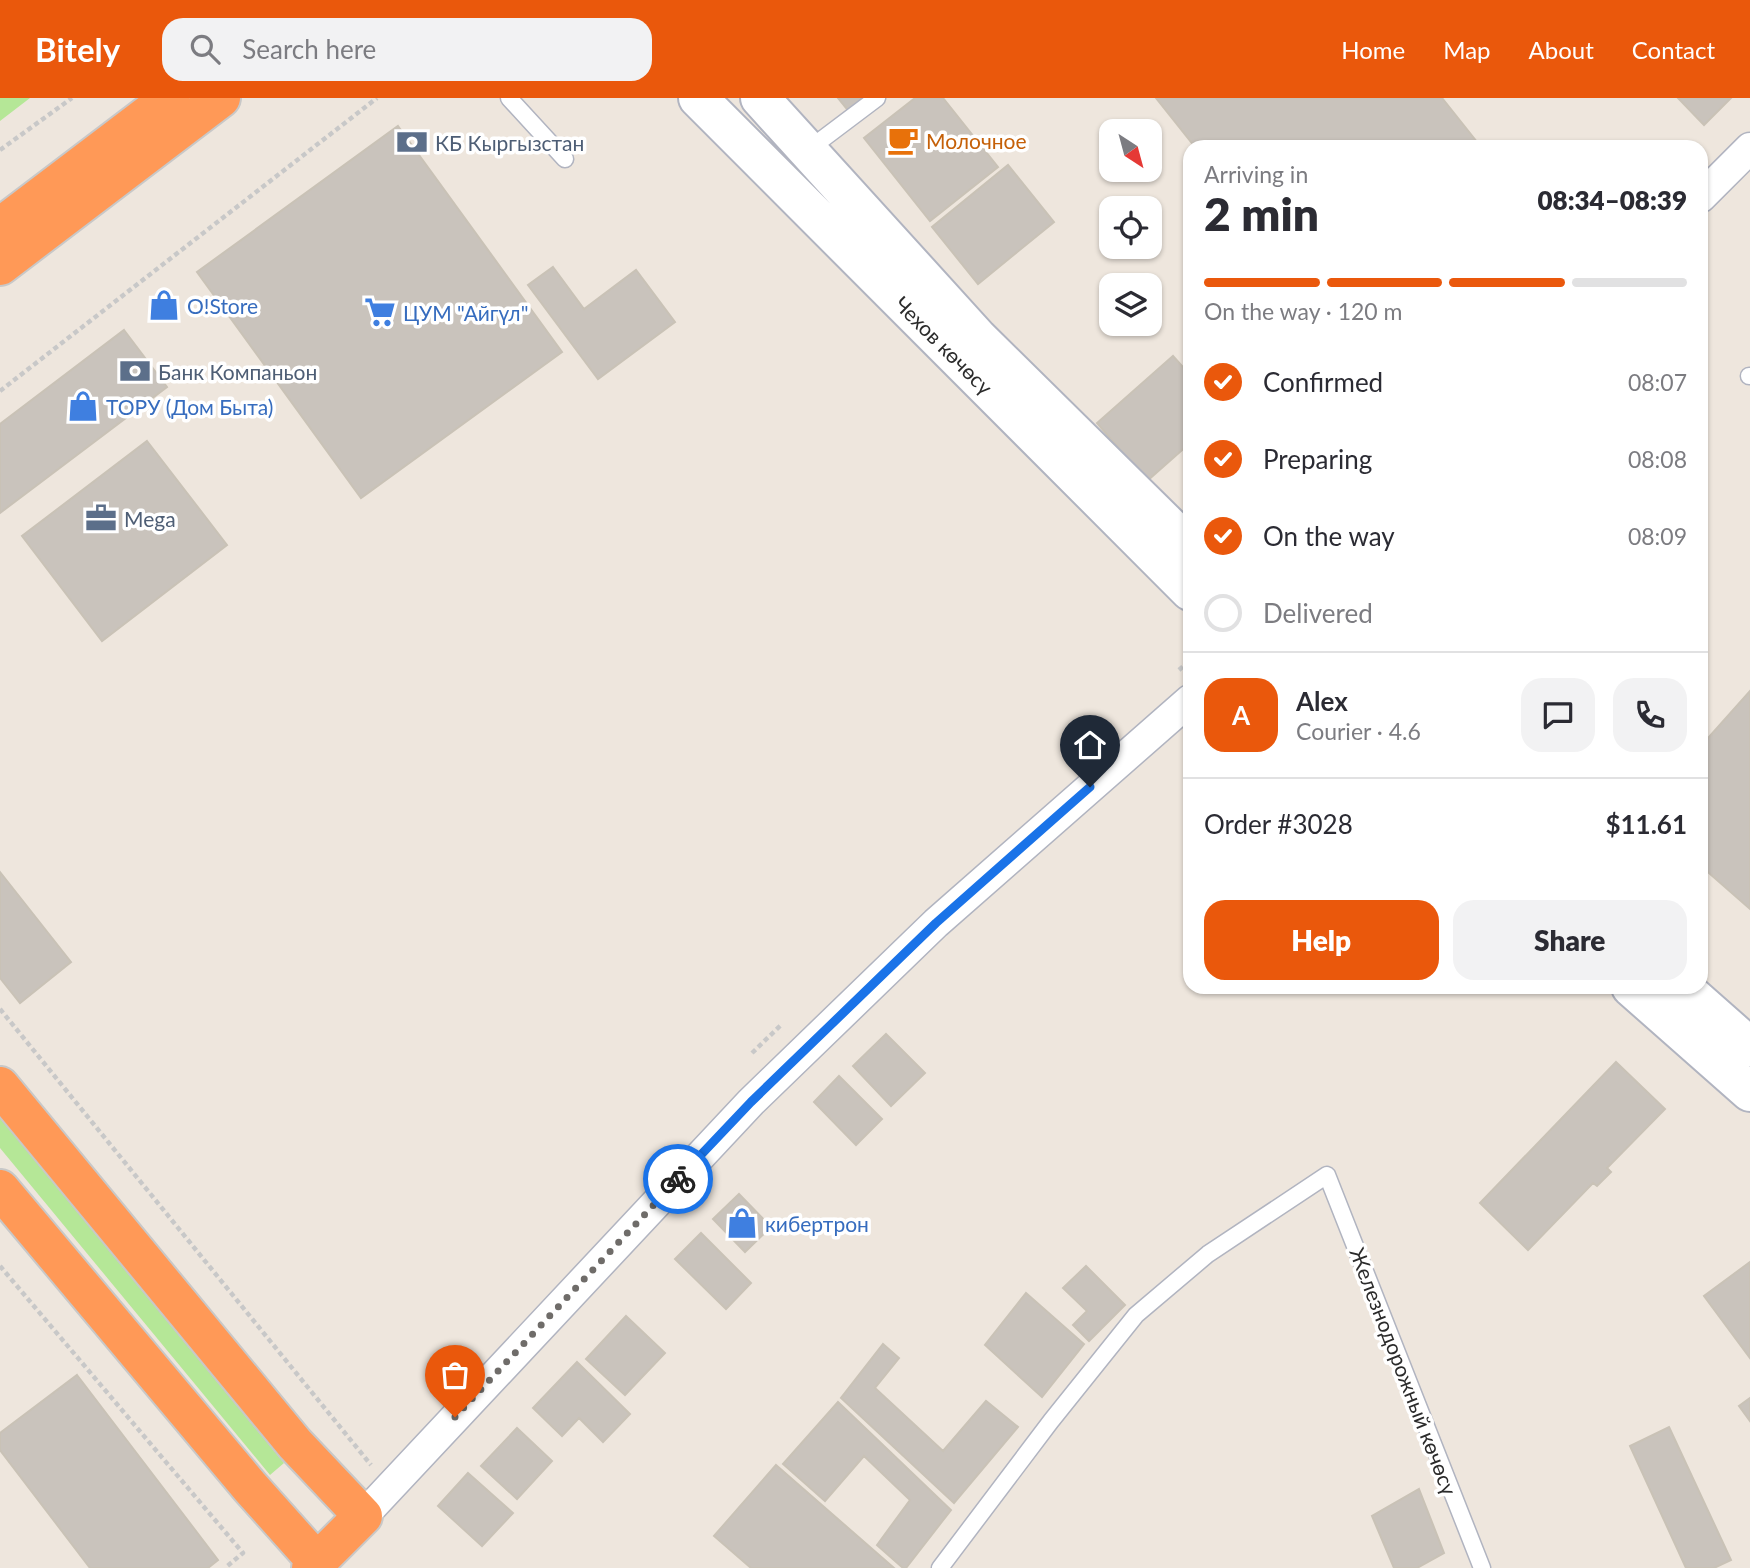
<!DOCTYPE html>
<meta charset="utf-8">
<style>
body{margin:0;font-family:Lato,sans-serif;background:#f2f2f3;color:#2b2b33;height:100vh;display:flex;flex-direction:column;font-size:26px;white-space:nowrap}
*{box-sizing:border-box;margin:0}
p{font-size:23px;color:#7c7c81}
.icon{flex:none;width:38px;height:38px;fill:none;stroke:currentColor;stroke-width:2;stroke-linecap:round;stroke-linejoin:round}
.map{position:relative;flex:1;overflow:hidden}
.details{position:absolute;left:1183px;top:42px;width:525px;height:854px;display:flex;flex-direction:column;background:#fff;border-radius:21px;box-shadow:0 2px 5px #0004}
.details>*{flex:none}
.needle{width:46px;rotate:144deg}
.fabs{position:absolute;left:1099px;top:21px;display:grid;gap:14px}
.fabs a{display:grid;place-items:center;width:63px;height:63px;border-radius:14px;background:#fff;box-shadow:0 2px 5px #0004;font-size:35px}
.pin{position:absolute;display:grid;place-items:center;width:60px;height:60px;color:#fff;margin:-72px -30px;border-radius:50% 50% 50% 0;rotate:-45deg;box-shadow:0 0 7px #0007}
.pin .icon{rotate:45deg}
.courier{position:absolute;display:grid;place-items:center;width:70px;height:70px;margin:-35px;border:5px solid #1a73e8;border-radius:50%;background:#fff;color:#222;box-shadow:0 2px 9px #0007}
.headline em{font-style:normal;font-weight:800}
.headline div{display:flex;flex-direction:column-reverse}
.headline{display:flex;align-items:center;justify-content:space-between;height:119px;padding:0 21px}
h1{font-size:46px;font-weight:800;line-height:52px}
.bar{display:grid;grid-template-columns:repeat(4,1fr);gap:10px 7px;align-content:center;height:84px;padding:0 21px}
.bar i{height:9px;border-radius:5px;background:#e1e1e2}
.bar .current{background:#ea580c}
.bar p{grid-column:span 4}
.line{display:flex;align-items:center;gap:18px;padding:0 21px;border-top:2px solid #e1e1e2}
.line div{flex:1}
.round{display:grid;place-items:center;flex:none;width:74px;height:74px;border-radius:21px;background:#f2f2f3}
ol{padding:0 21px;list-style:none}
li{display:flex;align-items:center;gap:21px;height:77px}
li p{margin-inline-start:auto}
li .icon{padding:7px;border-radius:50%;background:#ea580c;color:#fff;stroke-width:4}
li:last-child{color:#7c7c81}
li i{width:38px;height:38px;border:4px solid #e1e1e2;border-radius:50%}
.cta{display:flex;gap:14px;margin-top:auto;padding:14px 21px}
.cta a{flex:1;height:80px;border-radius:21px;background:#ea580c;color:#fff;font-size:28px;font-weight:800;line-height:80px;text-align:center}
.cta a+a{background:#f2f2f3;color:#2b2b33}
header{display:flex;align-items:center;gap:42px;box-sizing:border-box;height:98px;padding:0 35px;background:#ea580c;color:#fff}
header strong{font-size:33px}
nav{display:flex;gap:38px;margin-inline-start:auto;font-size:24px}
.search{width:490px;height:63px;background:#f2f2f3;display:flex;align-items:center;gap:18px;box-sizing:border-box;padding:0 24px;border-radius:21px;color:#7c7c81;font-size:26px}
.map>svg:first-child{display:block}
</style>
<header>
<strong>Bitely</strong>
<div class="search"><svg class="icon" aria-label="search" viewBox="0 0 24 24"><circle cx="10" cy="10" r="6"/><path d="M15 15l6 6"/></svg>Search here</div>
<nav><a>Home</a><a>Map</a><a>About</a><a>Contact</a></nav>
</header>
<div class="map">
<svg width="1750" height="1470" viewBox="0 0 1750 1470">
<rect width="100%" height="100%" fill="#eee6dd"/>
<path fill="#b5e797" d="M0,0H30L0,23Z
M0,1020L284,1365L270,1377L0,1050Z"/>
<path fill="#c9c3bc" stroke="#c9c2b6" stroke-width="2" d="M838,0H872L851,16Z
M915,0H943L998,69L930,123L864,40Z
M1156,0H1442L1481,49H1195Z
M1678,0H1731L1704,27Z
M398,28L562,254L361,400L197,174Z
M1008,67L1054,124L978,186L932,129Z
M553,169L584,211L636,172L675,224L598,281L528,187Z
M124,232L167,289L0,415V326Z
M1173,258L1190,277V345L1147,383L1097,325Z
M147,343L227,447L102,543L22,438Z
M1750,593V811L1701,768V648Z
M0,774L71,864L20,905L0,880Z
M886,936L925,975L891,1008L853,968Z
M1616,964L1665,1011L1607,1070L1611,1074L1597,1088L1593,1085L1528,1152L1480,1105Z
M839,978L882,1021L856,1047L814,1004Z
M739,1096L771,1129L745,1154L713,1121Z
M701,1135L751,1185L726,1211L675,1161Z
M1750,1164V1260L1704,1198Z
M1086,1168L1125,1207L1089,1243L1073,1227L1087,1213L1063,1190Z
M1026,1195L1084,1246L1042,1299L985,1247Z
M626,1218L665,1255L625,1297L586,1261Z
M883,1246L899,1260L875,1290L943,1353L986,1303L1018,1329L954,1405L841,1300Z
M577,1264L630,1316L603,1344L579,1320L562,1338L533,1310Z
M77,1277L218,1462L208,1470H90L0,1352V1335Z
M1750,1300V1323L1739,1308Z
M838,1304L951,1412L906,1470H903L877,1447L910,1402L864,1358L825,1403L783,1366Z
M1669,1329L1731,1462L1714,1470H1686L1630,1348Z
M517,1330L552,1363L517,1401L481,1368Z
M776,1367L894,1470H751L714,1438Z
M468,1375L513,1415L482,1448L438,1408Z
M1419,1391L1444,1455L1417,1470H1394L1372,1418Z"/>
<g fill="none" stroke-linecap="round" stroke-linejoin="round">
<defs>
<path id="lane" d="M509,0L565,61
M808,52L877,0
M1749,278H1750
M940,1470L1051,1323L1136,1217L1208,1156L1327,1077L1482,1470"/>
<path id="street" d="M1701,99L1750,50
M363,1418L751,1004L936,825L1190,602"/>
<path id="secondary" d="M698,0L1190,493
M760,0L978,240L1190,449
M1631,889L1750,994
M1682,889L1750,949"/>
<path id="highway" d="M0,129L170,0
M0,168L221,0
M0,988L295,1346L363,1418L311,1470
M0,1091L250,1389L317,1464"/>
</defs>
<use href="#lane" stroke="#b1b4c0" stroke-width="19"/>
<use href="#street" stroke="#b1b4c0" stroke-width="33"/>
<use href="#secondary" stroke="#b1b4c0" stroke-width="42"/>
<use href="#highway" stroke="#c8c8c8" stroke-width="42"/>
<path stroke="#c8c8c8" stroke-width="4.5" stroke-dasharray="5 3.5" stroke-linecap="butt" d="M0,52L72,0
M0,293L377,0
M1179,572L1190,562
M0,911L371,1367
M752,955L781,927
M0,1168L243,1455L225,1470"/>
<use href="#lane" stroke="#fff" stroke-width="16"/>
<use href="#street" stroke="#fff" stroke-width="30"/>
<use href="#secondary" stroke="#fff" stroke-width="38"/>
<use href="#highway" stroke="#ff9957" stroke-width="38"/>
</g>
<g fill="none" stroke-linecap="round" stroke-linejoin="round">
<path stroke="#6f6c69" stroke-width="7" stroke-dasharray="0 12.6" d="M455,1319L678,1081"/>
<path stroke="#1a73e8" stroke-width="9" d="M678,1081L751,1004L936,825L1090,689"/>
</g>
<defs>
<symbol id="cafe-bare" viewBox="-9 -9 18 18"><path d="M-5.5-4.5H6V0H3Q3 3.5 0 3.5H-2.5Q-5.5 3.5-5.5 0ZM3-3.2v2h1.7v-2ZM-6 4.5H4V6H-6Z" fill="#e8710a" stroke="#fff" stroke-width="2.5" paint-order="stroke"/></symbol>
<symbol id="bank-bare" viewBox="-9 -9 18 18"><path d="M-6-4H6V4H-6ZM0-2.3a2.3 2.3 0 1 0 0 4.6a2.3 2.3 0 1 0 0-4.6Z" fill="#5c6f8a" stroke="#fff" stroke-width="2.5" paint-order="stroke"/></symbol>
<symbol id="shop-bare" viewBox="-9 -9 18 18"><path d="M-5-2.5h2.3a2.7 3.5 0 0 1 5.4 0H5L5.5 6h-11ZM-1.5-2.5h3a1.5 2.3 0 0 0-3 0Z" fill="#3f7fe0" stroke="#fff" stroke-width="2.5" paint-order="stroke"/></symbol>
<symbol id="supermarket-bare" viewBox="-9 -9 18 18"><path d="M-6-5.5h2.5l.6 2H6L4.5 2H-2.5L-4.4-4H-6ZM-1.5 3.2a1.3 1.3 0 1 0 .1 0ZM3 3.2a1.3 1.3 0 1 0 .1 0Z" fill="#3f7fe0" stroke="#fff" stroke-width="2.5" paint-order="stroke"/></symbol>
<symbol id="office-bare" viewBox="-9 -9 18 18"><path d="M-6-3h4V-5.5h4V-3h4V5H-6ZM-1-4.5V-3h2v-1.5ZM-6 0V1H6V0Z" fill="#5c6f8a" stroke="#fff" stroke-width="2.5" paint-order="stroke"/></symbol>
</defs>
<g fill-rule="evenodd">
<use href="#cafe-bare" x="881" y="20" width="44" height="44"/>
<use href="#bank-bare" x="390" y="22" width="44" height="44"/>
<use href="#shop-bare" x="142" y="185" width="44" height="44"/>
<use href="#supermarket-bare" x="358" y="192" width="44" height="44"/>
<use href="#bank-bare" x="113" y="251" width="44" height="44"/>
<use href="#shop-bare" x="61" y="286" width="44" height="44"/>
<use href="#office-bare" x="79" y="398" width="44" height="44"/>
<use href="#shop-bare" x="720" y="1103" width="44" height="44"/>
</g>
<g text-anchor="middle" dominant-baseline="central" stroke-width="7" stroke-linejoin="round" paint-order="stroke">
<g font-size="21" fill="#c56008" stroke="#fff" text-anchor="start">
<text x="926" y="42">Молочное</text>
</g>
<g font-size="21" fill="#4e5e75" stroke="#fff" text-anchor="start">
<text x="435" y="44">КБ Кыргызстан</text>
<text x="158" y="273">Банк Компаньон</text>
<text x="124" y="420">Mega</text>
</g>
<g font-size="21" fill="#366cbe" stroke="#fff" text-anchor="start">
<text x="187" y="207">O!Store</text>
<text x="403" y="214">ЦУМ "Айгүл"</text>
<text x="106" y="308">ТОРУ (Дом Быта)</text>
<text x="765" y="1125">кибертрон</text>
</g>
<g font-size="21" fill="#2b2b2b" stroke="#fff">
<text transform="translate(944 247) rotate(45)">Чехов көчөсү</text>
<text transform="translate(1404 1273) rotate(69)">Железнодорожный көчөсү</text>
</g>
</g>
</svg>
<div class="fabs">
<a><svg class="needle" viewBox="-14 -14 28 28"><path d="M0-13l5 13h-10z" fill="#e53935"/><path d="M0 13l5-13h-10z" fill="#7c7c81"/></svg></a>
<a><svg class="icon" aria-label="locate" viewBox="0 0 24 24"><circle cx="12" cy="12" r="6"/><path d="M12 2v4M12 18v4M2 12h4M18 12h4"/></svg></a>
<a><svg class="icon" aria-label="layers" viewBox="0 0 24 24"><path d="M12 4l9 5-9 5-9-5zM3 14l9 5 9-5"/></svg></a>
</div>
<div class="pin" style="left:455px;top:1319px;background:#ea580c"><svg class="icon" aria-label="bag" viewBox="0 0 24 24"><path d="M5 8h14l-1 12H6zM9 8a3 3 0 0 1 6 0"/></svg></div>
<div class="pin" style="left:1090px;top:689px;background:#1f2937"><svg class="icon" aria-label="home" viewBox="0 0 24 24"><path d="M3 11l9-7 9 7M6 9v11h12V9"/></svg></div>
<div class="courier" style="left:678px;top:1081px"><svg class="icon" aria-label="bike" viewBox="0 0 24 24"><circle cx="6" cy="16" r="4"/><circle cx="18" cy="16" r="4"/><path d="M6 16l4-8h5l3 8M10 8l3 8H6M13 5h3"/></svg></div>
<section class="details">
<div class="headline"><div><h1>2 min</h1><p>Arriving in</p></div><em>08:34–08:39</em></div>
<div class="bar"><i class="current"></i><i class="current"></i><i class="current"></i><i></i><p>On the way · 120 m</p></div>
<ol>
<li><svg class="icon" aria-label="check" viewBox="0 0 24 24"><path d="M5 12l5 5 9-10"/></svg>Confirmed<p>08:07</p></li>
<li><svg class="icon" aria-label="check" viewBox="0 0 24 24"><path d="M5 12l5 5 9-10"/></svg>Preparing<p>08:08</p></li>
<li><svg class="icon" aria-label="check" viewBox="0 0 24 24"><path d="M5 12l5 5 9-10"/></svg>On the way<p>08:09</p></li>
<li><i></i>Delivered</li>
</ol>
<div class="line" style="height:126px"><b class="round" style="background:#ea580c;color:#fff">A</b><div><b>Alex</b><p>Courier · 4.6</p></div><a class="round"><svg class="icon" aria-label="chat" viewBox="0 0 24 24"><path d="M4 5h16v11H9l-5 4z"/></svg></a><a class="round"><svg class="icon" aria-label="phone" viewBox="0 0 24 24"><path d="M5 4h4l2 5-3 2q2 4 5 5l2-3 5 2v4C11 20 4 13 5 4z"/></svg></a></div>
<div class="line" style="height:91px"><div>Order #3028</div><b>$11.61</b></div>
<div class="cta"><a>Help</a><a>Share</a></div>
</section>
</div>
